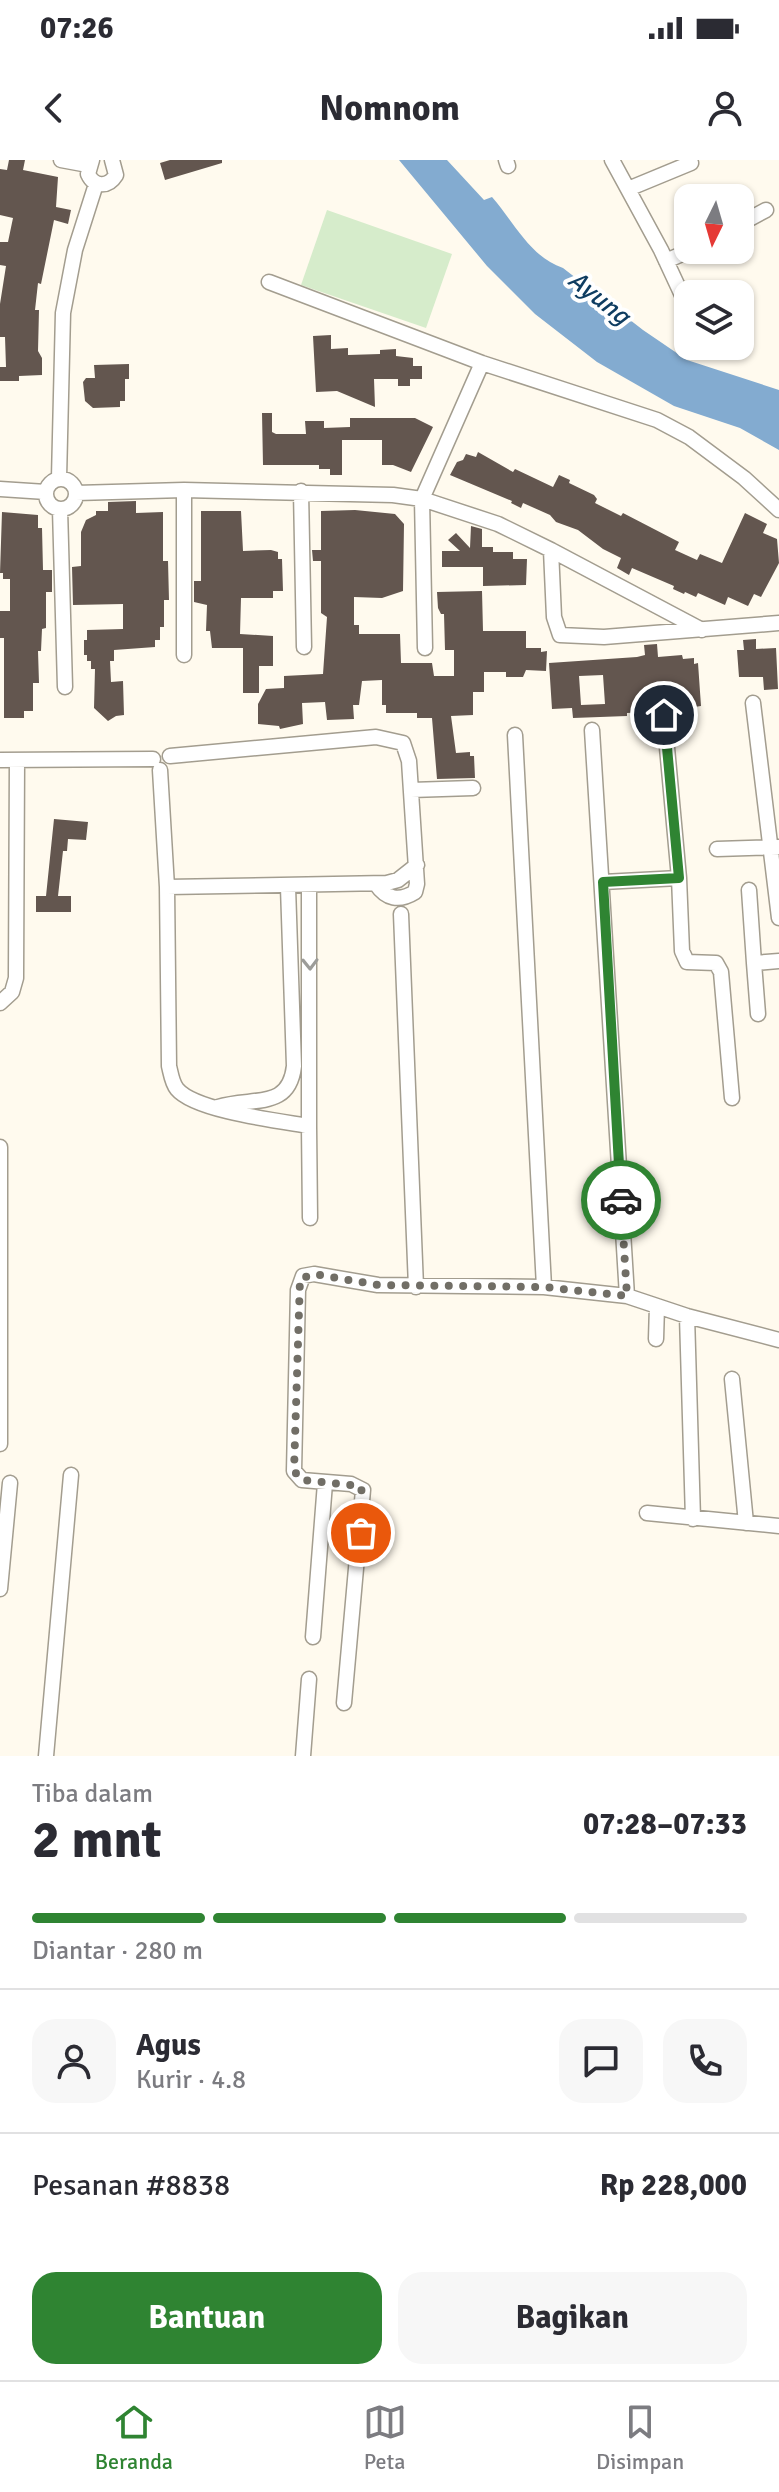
<!DOCTYPE html>
<html lang="id">
<meta charset="utf-8">
<style>
body{margin:0;font-family:Signika,sans-serif;background:#f7f7f7;color:#2b2b33;height:100vh;display:flex;flex-direction:column;font-size:30px;white-space:nowrap}
*{box-sizing:border-box;margin:0}
p{font-size:26px;color:#7c7c81}
.icon{flex:none;width:44px;height:44px;fill:none;stroke:currentColor;stroke-width:2;stroke-linecap:round;stroke-linejoin:round}
.map{position:relative;height:1596px;overflow:hidden}
.side{display:flex;flex-direction:column;background:#fff;flex:1}
.side>*{flex:none}
.needle{width:52px;rotate:185deg}
.controls{position:absolute;left:674px;top:24px;display:grid;gap:16px}
.controls a{display:grid;place-items:center;width:80px;height:80px;border-radius:16px;background:#fff;box-shadow:0 2px 6px #0004;font-size:40px}
.pin{position:absolute;display:grid;place-items:center;width:68px;height:68px;color:#fff;margin:-34px;border:4px solid #fff;border-radius:50%;box-shadow:0 2px 8px #0007}
.courier{position:absolute;display:grid;place-items:center;width:80px;height:80px;margin:-40px;border:6px solid #2f8432;border-radius:50%;background:#fff;color:#222;box-shadow:0 2px 10px #0007}
.summary em{font-style:normal;font-weight:800}
.summary div{display:flex;flex-direction:column-reverse}
.summary{display:flex;align-items:center;justify-content:space-between;height:136px;padding:0 32px}
h1{font-size:52px;font-weight:800;line-height:60px}
.bar{display:grid;grid-template-columns:repeat(4,1fr);gap:12px 8px;align-content:center;height:96px;padding:0 32px}
.bar i{height:10px;border-radius:6px;background:#e1e1e2}
.bar .active{background:#2f8432}
.bar p{grid-column:span 4}
.line{display:flex;align-items:center;gap:20px;padding:0 32px;border-top:2px solid #e1e1e2}
.line div{flex:1}
.round{display:grid;place-items:center;flex:none;width:84px;height:84px;border-radius:24px;background:#f7f7f7}
.primary-button{display:flex;gap:16px;margin-top:auto;padding:16px 32px}
.primary-button a{flex:1;height:92px;border-radius:24px;background:#2f8432;color:#fff;font-size:32px;font-weight:800;line-height:92px;text-align:center}
.primary-button a+a{background:#f7f7f7;color:#2b2b33}
.status{display:flex;justify-content:space-between;align-items:center;height:56px;padding:0 40px;background:#fff;direction:ltr}
.status svg{height:22px;fill:currentColor}
header{display:flex;justify-content:space-between;align-items:center;height:104px;padding:0 32px;background:#fff;font-size:36px;font-weight:800}
.menu{display:flex;justify-content:space-around;align-items:center;height:112px;border-top:2px solid #e1e1e2;background:#fff;font-size:22px;color:#7c7c81}
.menu a{display:grid;justify-items:center;gap:4px}
.menu .active{color:#2f8432}
.map>svg:first-child{display:block}
</style>
<div class="status"><b>07:26</b><svg viewBox="0 0 49 12"><path d="M0 12V9h3v3zM5 12V6h3v6zM10 12V3h3v9zM15 12V0h3v12zM26 1h20v11H26zM47 4h2v5h-2z"/></svg></div>
<header><svg class="icon" aria-label="back" viewBox="0 0 24 24"><path d="M15 5l-7 7 7 7"/></svg>Nomnom<svg class="icon" aria-label="person" viewBox="0 0 24 24"><circle cx="12" cy="8" r="4"/><path d="M4 21q1-7 8-7t8 7"/></svg></header>
<div class="map">
<svg width="779" height="1596" viewBox="0 0 779 1596">
<rect width="100%" height="100%" fill="#fffaee"/>
<path fill="#d6eccb" d="M327,50L452,94L426,168L301,125Z"/>
<path fill="#83abd0" d="M399,0H447L484,40L492,37C514,62 530,97 563,108L643,170L687,200L779,230V290L740,268L674,246L597,202L535,154L487,106Z"/>
<path fill="#63564f" fill-rule="evenodd" d="M9,0H25L23,10L58,17L56,47L71,50L68,64L54,60L41,124L38,123L35,150H39L38,191L42,198V215L19,216V221H0V207H6L5,177H0V144L6,106L0,105V82H8L13,58L0,55V9L7,10Z
M170,0H222V3L165,20L160,3Z
M331,175V189L348,188V195L380,194V190L396,189V196L413,198V206H422V219H410V226H398V219H374L375,247L337,231L316,232L313,176Z
M129,204V219H125V241H120V247L93,248L85,241L83,222L86,218H95L94,205Z
M262,253H272V272L276,274H306L305,261H324V268L350,267V258H415L433,267L411,312L393,305H382V280H342V315H330V309H319V305H263Z
M478,292L513,312L515,309L553,327L559,315L570,320L569,323L594,335L597,339L595,343L621,356L623,353L679,382L675,390L697,400L700,394L722,403L745,353L767,364L763,373L777,379L779,403L761,437L754,434L748,446L728,437L725,445L698,433L696,437L685,432L684,434L673,429L674,426L632,408L629,415L617,408L621,398L603,389L578,370L556,362L550,355L523,343L521,348L511,343L512,341L450,315L457,302L463,300L466,294L476,297Z
M136,341V353L163,352V401H168L169,440H164V467H160V480H155V487L114,490V501H110L111,522L123,521L124,555L116,556L108,561L94,548L95,509H91V501H87V495H84V480H87V470L123,469V444L73,445L72,407L81,406V372L86,360L96,355V351H108V342Z
M355,350L395,354L404,364L403,431L382,438L354,437V465H359V474H400L401,503H432L434,516H454V490H445L444,454H441L438,448L437,432L482,431L483,471H526V488H541V492L547,491L546,511L526,510L523,517H506V512H484V532H473V555L451,556L456,593L470,592V596H474L475,618L437,619L432,558H417V553H386V545H382V520L362,521L359,545H353L354,559L327,560L325,542L302,543L303,564L280,569L279,566L258,564V544L266,529L284,528V516L323,514L327,457L321,453V401H313L312,390H321V351Z
M201,351H241L243,391L271,390L278,392V399H282L283,431H273V438H241L240,474L273,476V506H259V533H243V488H212L210,471H206L207,445L194,442V421H201Z
M2,352L38,355V368H42L43,410H52V432H46V468L42,469L41,491H38L39,523H33V551H24V558H4V478H0V451H10V419H3V413H0Z
M471,366L482,369V387H493V392H513V399H527L526,425L483,426V407H442V391H460L448,380L456,373L470,388Z
M756,479V489L776,488L778,529L764,530L763,517H739L737,490H744L743,480Z
M657,484L658,497L682,495L683,499L694,498V504L698,503L701,546L688,548L687,543L659,544L650,552L627,553V556L573,558L572,548L552,549L549,503L637,497L645,495L644,485ZM603,515L605,544L581,545L579,516Z
M54,659L88,662L86,680L68,679L67,691H63L58,736H71V752H36V736H46Z"/>
<g fill="none" stroke-linecap="round" stroke-linejoin="round">
<defs>
<path id="minor" d="M61,0L88,5
M92,0L88,14C94,27 108,28 116,15L112,0
M506,0L508,6
M612,0L661,90L688,148
M628,29L691,3
M740,64L766,50
M666,101L691,90
M269,122L482,203L657,260L689,277L744,318L779,350
M59,318L63,153L75,90L96,24
M46 334a15 15 0 1 1 30 0a15 15 0 1 1-30 0Z
M0,329L46,332
M184,330V495
M301,331L304,487
M76,333L184,330L393,335L422,339L498,364L551,390L554,457L560,475L604,477L779,463
M60,349L65,527
M551,390L702,470
M425,488L422,339L482,203
M753,543L779,758
M664,555L679,718L682,791L687,802L716,803L721,812L732,938
M592,570L627,1136
M515,575L544,1127
M170,596L376,577L403,583L409,601L417,724L415,732C399,742 386,739 376,724
M0,600L153,599
M160,610L167,727L169,906C171,914 172,923 177,929C195,951 280,961 309,966V726
M411,630L473,628
M717,689L779,687
M603,722L679,718
M167,727L387,723L398,720L417,705
M749,730L754,803
M401,754L416,1127
M0,843L12,832L16,818L17,600
M758,854L754,803L779,801
M218,947C252,936 289,951 294,906L288,727
M309,966L310,1058
M0,987V1284
M687,1156L693,1359
M656,1179L657,1146
M732,1219L746,1363
M647,1353L779,1366
M0,1429L10,1323
M313,1477L325,1323
M344,1543L363,1330L351,1324L302,1320L294,1311L298,1130L303,1116L314,1114L378,1125L544,1127L627,1136L687,1156L779,1180
M46,1596L71,1315
M303,1596L309,1519"/>
</defs>
<use href="#minor" stroke="#a39d8f" stroke-width="17"/>
<use href="#minor" stroke="#fff" stroke-width="14"/>
</g>
<defs><path id="oneway-chevron" d="M-2-3.5L2.5 0L-2 3.5" fill="none" stroke-width="1.6" stroke-linecap="round" stroke-linejoin="round" transform="scale(2)"/></defs>
<use stroke="#9c9c99" href="#oneway-chevron" transform="translate(310 804) rotate(89)"/>
<g fill="none" stroke-linecap="round" stroke-linejoin="round">
<path stroke="#716e66" stroke-width="8" stroke-dasharray="0 14.4" d="M361,1373L364,1338L360,1326L302,1320L294,1311L300,1119L314,1114L378,1125L544,1127L627,1136L621,1040"/>
<path stroke="#2f8432" stroke-width="10" d="M621,1040L603,722L679,718L664,555"/>
</g>
<g text-anchor="middle" dominant-baseline="central" stroke-width="8" stroke-linejoin="round" paint-order="stroke">
<g font-size="26" font-style="italic" fill="#0f3d61" stroke="#fff">
<text transform="translate(599 138) rotate(38)">Ayung</text>
</g>
</g>
</svg>
<div class="controls">
<a><svg class="needle" viewBox="-14 -14 28 28"><path d="M0-13l5 13h-10z" fill="#e53935"/><path d="M0 13l5-13h-10z" fill="#7c7c81"/></svg></a>
<a><svg class="icon" aria-label="layers" viewBox="0 0 24 24"><path d="M12 4l9 5-9 5-9-5zM3 14l9 5 9-5"/></svg></a>
</div>
<div class="pin" style="left:361px;top:1373px;background:#ea580c"><svg class="icon" aria-label="bag" viewBox="0 0 24 24"><path d="M5 8h14l-1 12H6zM9 8a3 3 0 0 1 6 0"/></svg></div>
<div class="pin" style="left:664px;top:555px;background:#1f2937"><svg class="icon" aria-label="home" viewBox="0 0 24 24"><path d="M3 11l9-7 9 7M6 9v11h12V9"/></svg></div>
<div class="courier" style="left:621px;top:1040px"><svg class="icon" aria-label="car" viewBox="0 0 24 24"><path d="M5 17H2v-5l4-1 3-4h7l3 4 3 1v5h-3M9 17h6M6 11h13"/><circle cx="7" cy="17" r="2"/><circle cx="17" cy="17" r="2"/></svg></div>
</div>
<section class="side">
<div class="summary"><div><h1>2 mnt</h1><p>Tiba dalam</p></div><em>07:28–07:33</em></div>
<div class="bar"><i class="active"></i><i class="active"></i><i class="active"></i><i></i><p>Diantar · 280 m</p></div>
<div class="line" style="height:144px"><a class="round"><svg class="icon" aria-label="person" viewBox="0 0 24 24"><circle cx="12" cy="8" r="4"/><path d="M4 21q1-7 8-7t8 7"/></svg></a><div><b>Agus</b><p>Kurir · 4.8</p></div><a class="round"><svg class="icon" aria-label="chat" viewBox="0 0 24 24"><path d="M4 5h16v11H9l-5 4z"/></svg></a><a class="round"><svg class="icon" aria-label="phone" viewBox="0 0 24 24"><path d="M5 4h4l2 5-3 2q2 4 5 5l2-3 5 2v4C11 20 4 13 5 4z"/></svg></a></div>
<div class="line" style="height:104px"><div>Pesanan #8838</div><b>Rp 228,000</b></div>
<div class="primary-button"><a>Bantuan</a><a>Bagikan</a></div>
</section>
<nav class="menu">
<a class="active"><svg class="icon" aria-label="home" viewBox="0 0 24 24"><path d="M3 11l9-7 9 7M6 9v11h12V9"/></svg>Beranda</a>
<a><svg class="icon" aria-label="map" viewBox="0 0 24 24"><path d="M3 6l6-2 6 2 6-2v14l-6 2-6-2-6 2zM9 4v14M15 6v14"/></svg>Peta</a>
<a><svg class="icon" aria-label="saved" viewBox="0 0 24 24"><path d="M7 4h10v16l-5-4-5 4z"/></svg>Disimpan</a>
</nav>
